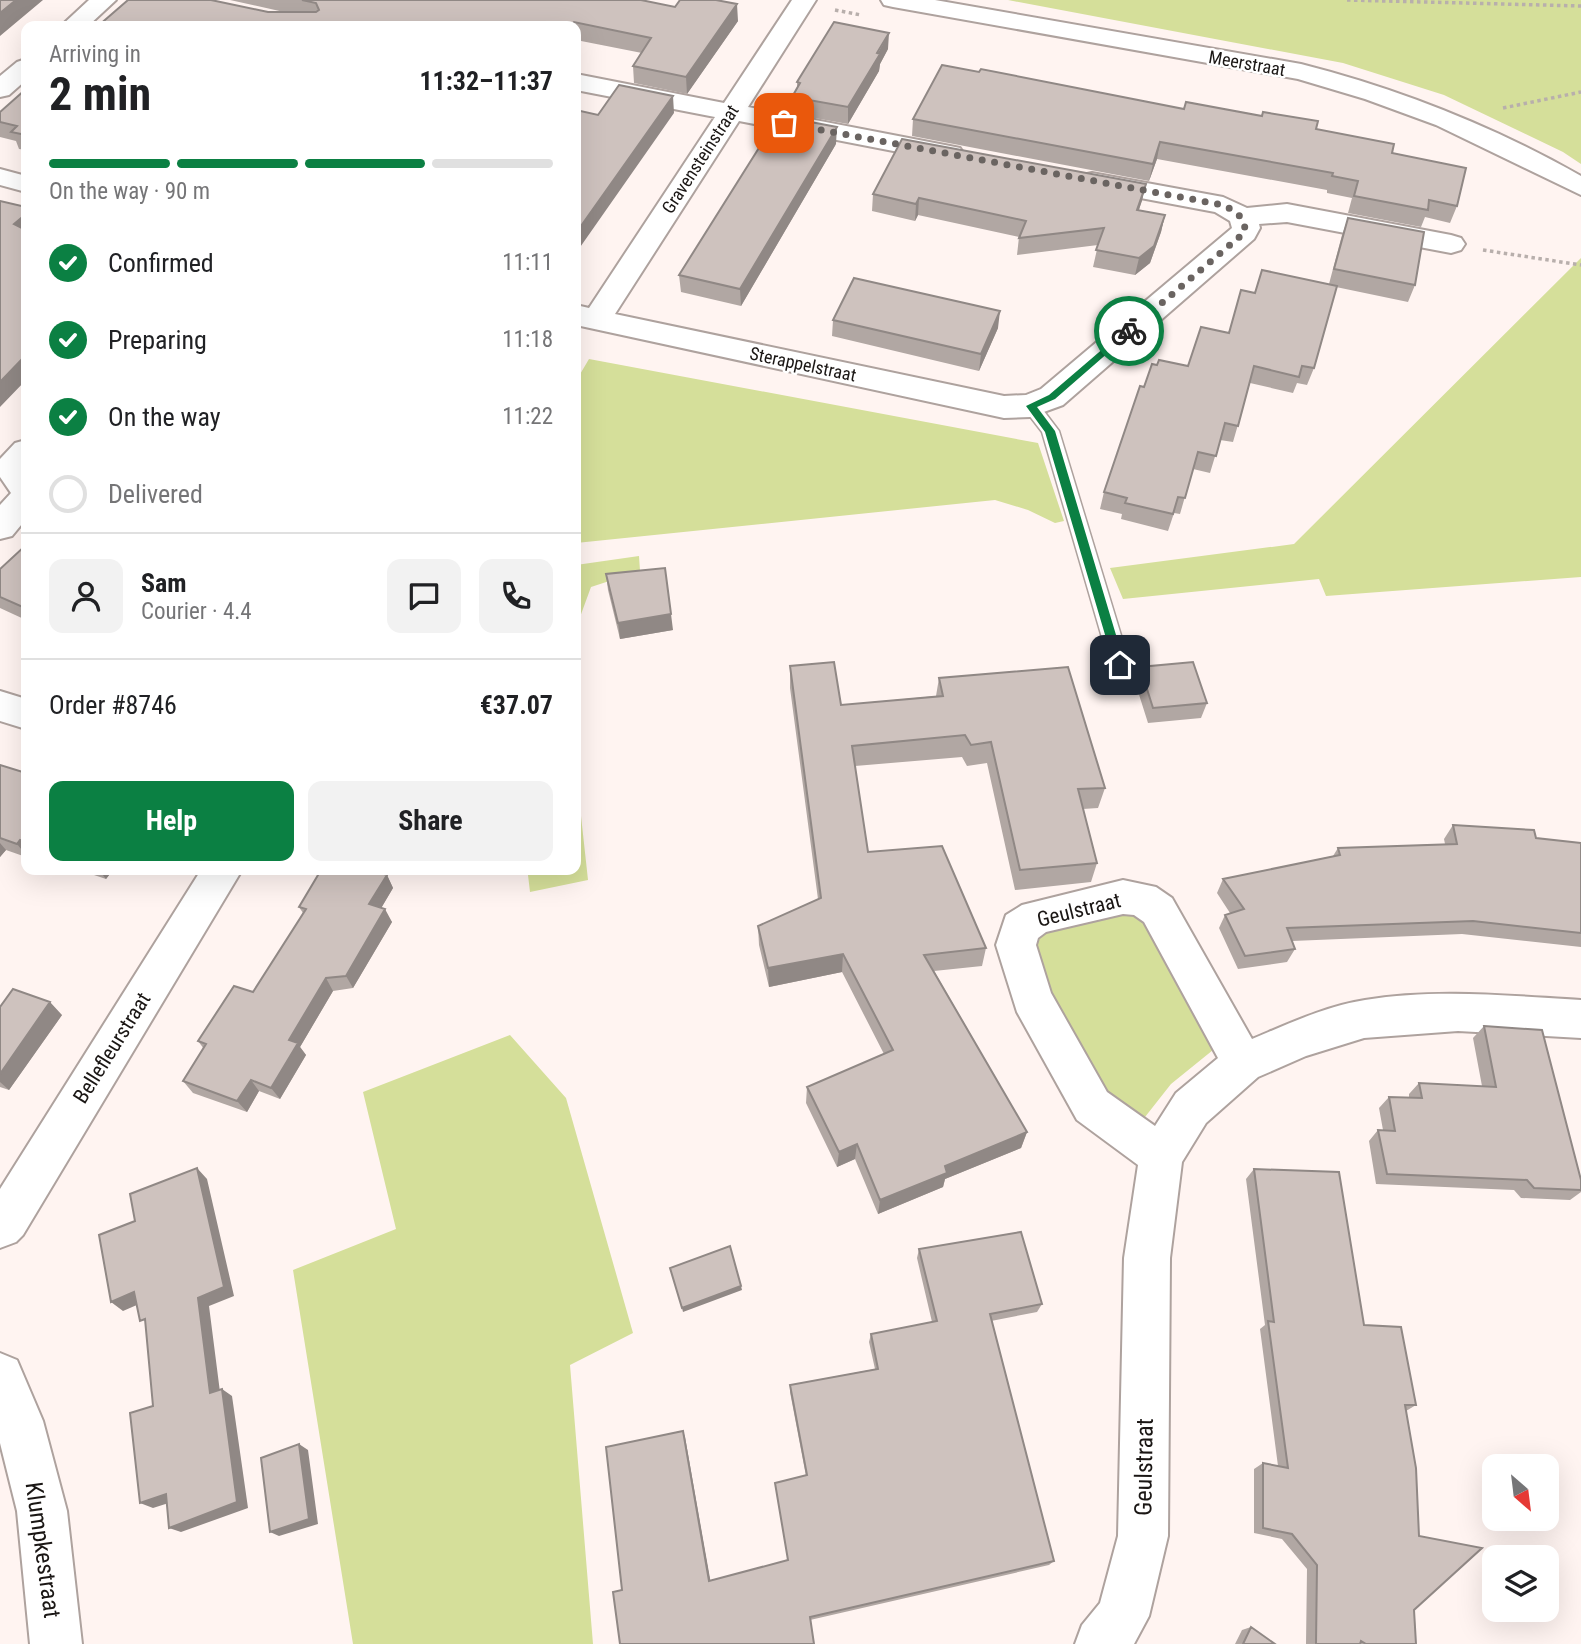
<!DOCTYPE html>
<meta charset="utf-8">
<style>
body{margin:0;font-family:"Roboto Condensed",sans-serif;background:#f2f2f2;color:#202124;height:100vh;display:flex;flex-direction:column;font-size:26px;white-space:nowrap}
*{box-sizing:border-box;margin:0}
p{font-size:23px;color:#757577}
.icon{flex:none;width:38px;height:38px;fill:none;stroke:currentColor;stroke-width:2;stroke-linecap:round;stroke-linejoin:round}
.map{position:relative;flex:1;overflow:hidden}
.panel{position:absolute;left:21px;top:21px;width:560px;height:854px;display:flex;flex-direction:column;background:#fff;border-radius:14px;box-shadow:0 7px 28px #0002}
.panel>*{flex:none}
.needle{width:46px;rotate:152deg}
.tools{position:absolute;left:1482px;top:1454px;display:grid;gap:14px}
.tools a{display:grid;place-items:center;width:77px;height:77px;border-radius:14px;background:#fff;box-shadow:0 7px 28px #0002;font-size:35px}
.pin{position:absolute;display:grid;place-items:center;width:60px;height:60px;color:#fff;margin:-30px;border-radius:14px;box-shadow:0 4px 10px #0006}
.courier{position:absolute;display:grid;place-items:center;width:70px;height:70px;margin:-35px;border:5px solid #0b8043;border-radius:50%;background:#fff;color:#222;box-shadow:0 2px 9px #0007}
.summary em{font-style:normal;font-weight:700}
.summary div{display:flex;flex-direction:column-reverse}
.summary{display:flex;align-items:center;justify-content:space-between;height:119px;padding:0 28px}
h1{font-size:46px;font-weight:700;line-height:52px}
.bar{display:grid;grid-template-columns:repeat(4,1fr);gap:10px 7px;align-content:center;height:84px;padding:0 28px}
.bar i{height:9px;border-radius:5px;background:#e0e0e0}
.bar .selected{background:#0b8043}
.bar p{grid-column:span 4}
.line{display:flex;align-items:center;gap:18px;padding:0 28px;border-top:2px solid #e0e0e0}
.line div{flex:1}
.round{display:grid;place-items:center;flex:none;width:74px;height:74px;border-radius:14px;background:#f2f2f2}
ol{padding:0 28px;list-style:none}
li{display:flex;align-items:center;gap:21px;height:77px}
li p{margin-inline-start:auto}
li .icon{padding:7px;border-radius:50%;background:#0b8043;color:#fff;stroke-width:4}
li:last-child{color:#757577}
li i{width:38px;height:38px;border:4px solid #e0e0e0;border-radius:50%}
.primary-button{display:flex;gap:14px;margin-top:auto;padding:14px 28px}
.primary-button a{flex:1;height:80px;border-radius:14px;background:#0b8043;color:#fff;font-size:28px;font-weight:700;line-height:80px;text-align:center}
.primary-button a+a{background:#f2f2f2;color:#202124}
.map>svg:first-child{display:block}
</style>
<div class="map">
<svg width="1581" height="1644" viewBox="0 0 1581 1644">
<rect width="100%" height="100%" fill="#fff4f1"/>
<path fill="#d5df9a" d="M1008,0H1581V164L1563,152L1444,95L1343,63Z
M1581,258V577L1326,596L1319,579L1123,599L1110,568L1294,544Z
M589,359L1038,443L1064,521L1055,523L1028,510L995,500L576,543V381Z
M639,556L640,571L591,587L576,628V565Z
M576,770L588,880L530,892L528,875L514,870H576Z
M1117,911L1134,913L1146,923L1213,1050L1171,1084L1145,1117L1100,1093L1043,996L1034,937L1044,929Z
M510,1035L566,1098L633,1333L570,1365L593,1644H353L293,1270L396,1229L363,1092Z"/>
<g fill="none" stroke-linecap="round" stroke-linejoin="round">
<defs>
<path id="lane" d="M1031,400L1037,402L1059,431L1130,665L1127,670L1120,673L1113,670L1110,665L1042,432L1022,406Z"/>
<path id="street" d="M89,0H116L88,26H61Z
M792,0H816L748,107L950,146L960,148L964,154L960,160L950,162L739,121L615,314L1004,396L1026,395L1041,389L1232,228L1230,221L1215,212L1082,187L1078,181L1082,175L1092,173L1223,197L1247,208L1287,204L1451,235L1461,238L1465,244L1461,250L1451,253L1287,222L1259,224L1260,228L1254,239L1063,405L1030,417L1004,418L576,325V305L589,308L715,117L576,90V74L724,103Z
M26,59V80L9,95L0,97V76L17,62Z
M0,169L26,176V192L0,185Z
M26,440V519L12,536L0,539V505L11,493L0,477V459L15,443Z
M0,691L26,699V729L0,721Z
M201,870H242L23,1235L16,1242L0,1248V1189Z
M1123,880L1156,887L1172,898L1252,1039C1288,1024 1326,1006 1365,1000C1436,988 1510,996 1581,1000V1038L1458,1031L1364,1038L1306,1056L1258,1077L1206,1123L1182,1162L1170,1258L1168,1536L1149,1616L1134,1644H1075L1082,1625L1100,1603L1118,1536L1124,1258L1138,1165L1077,1120L1017,1012L996,945L1006,915L1022,905ZM1123,914L1134,915L1144,922L1218,1058L1176,1093L1155,1126L1107,1092L1051,993L1036,945L1038,938L1046,932Z
M0,1353L17,1360L43,1421L67,1511L82,1644H30L17,1511L0,1443Z"/>
<path id="secondary" d="M881,0H935L1301,64C1399,89 1493,126 1581,176V195L1436,125L1365,99L1298,79L893,7L884,5Z"/>
</defs>
<use href="#lane" stroke="#aea29e" stroke-width="3"/>
<use href="#street" stroke="#aea29e" stroke-width="4"/>
<use href="#secondary" stroke="#aea29e" stroke-width="4"/>
<path stroke="#b8afac" stroke-width="3.5" stroke-dasharray="3.5 3.5" stroke-linecap="butt" d="M1347,0L1581,6
M835,10L861,15
M1503,108L1581,92
M1483,250L1581,265"/>
<use href="#lane" fill="#fff" fill-rule="evenodd"/>
<use href="#street" fill="#fff" fill-rule="evenodd"/>
<use href="#secondary" fill="#fff" fill-rule="evenodd"/>
</g>
<path fill="#b1a7a3" d="M230,0H641L738,21L687,94L634,83L633,66L642,53L576,40V26H98L268,12H284Z
M888,49L880,64L879,71L848,124L792,114V97L797,89V82Z
M26,89V150L19,149L16,141L0,137V112Z
M1184,109L1316,129L1392,153L1457,206L1450,223L1425,217L1421,227L1348,213L1352,198L1327,193V190L1157,159L1149,181L912,136L913,119Z
M836,144L741,306L681,292L679,275Z
M1146,184L1139,210L1165,215L1161,232L1150,263L1135,275L1093,267L1098,245L1017,255L1019,237L918,215L915,221L872,211L873,194Z
M1348,218L1415,285L1408,302L1336,287L1314,368L1307,385L1297,383L1293,393L1250,383L1233,442L1220,440L1210,473L1193,469L1180,514L1174,513L1168,531L1121,519L1122,514L1100,509L1104,492L1144,387L1188,366L1229,333L1255,293L1329,284L1342,235Z
M833,320L998,328L979,371L832,336Z
M26,545V620L0,608V569Z
M606,574L673,630L620,639L608,590Z
M790,666L841,705L936,696L939,678L1105,788L1098,808L1083,809L1097,863L1091,882L1015,890L987,763L967,766L962,757L855,766L868,852L986,948L982,966L934,971L1027,1132L1021,1148L945,1179L943,1187L878,1214L855,1159L837,1167L806,1103L807,1087L884,1054L842,972L769,987L759,945L758,926L818,899L790,688Z
M1140,667L1207,703L1201,718L1148,723L1135,682Z
M0,765L26,773V857L6,850L0,857Z
M1453,825L1536,838L1581,843V947L1462,934L1292,941L1295,949L1287,962L1238,969L1219,928L1225,915L1230,913L1217,893L1223,879L1333,856L1338,848L1445,844L1444,839Z
M79,870H113L106,879Z
M387,875L393,888L381,908L392,922L353,988L333,991L300,1047L306,1055L280,1099L259,1091L247,1112L193,1093L183,1081L204,1049L198,1041L253,992L303,913L299,907Z
M0,1007L62,1015L9,1090L0,1087Z
M1484,1026L1581,1180V1192L1570,1200L1521,1198L1514,1190L1376,1184L1369,1141L1378,1130H1383L1379,1108L1389,1097L1409,1098V1094L1419,1083L1482,1086L1473,1038Z
M1254,1169L1364,1325L1416,1405L1406,1411L1416,1644H1306L1307,1569L1282,1539L1254,1533V1469L1263,1463L1278,1466L1260,1329L1265,1325L1246,1179Z
M919,1249L1042,1304L1037,1312L991,1321L1054,1561L1049,1565L810,1620L622,1590L683,1431L710,1581L788,1560L775,1483L806,1476L790,1392V1385L875,1369L869,1342L871,1334L932,1322L917,1258Z
M1251,1627L1275,1644H1235L1242,1630Z"/>
<path fill="#908885" d="M16,0H43L0,36V13Z
M737,4L738,21L687,94L686,77Z
M889,33L888,49L880,64L879,71L848,124V107Z
M673,96L674,113L576,253V233Z
M837,127L836,144L741,306L740,289Z
M1160,142L1157,159L1149,181L1153,164Z
M1146,184L1142,201L1133,226L1137,210Z
M919,198L918,215L915,221L916,204Z
M26,214V236L14,224Z
M1165,215L1161,232L1150,263L1135,275L1139,258Z
M1000,311L998,328L979,371L981,354Z
M26,355V380L0,407V382Z
M671,614L673,630L620,639L618,623Z
M20,840L26,847V855L17,844Z
M0,843L6,850L0,857Z
M99,870H113L106,879Z
M387,875L393,888L376,917L369,904Z
M385,909L392,922L353,988L346,976Z
M843,954L842,972L769,987L768,968Z
M326,978L333,991L300,1047L306,1055L280,1099L271,1088L289,1040Z
M50,1002L62,1015L9,1090L0,1082V1074Z
M251,1080L259,1091L247,1112L237,1101Z
M1027,1132L1021,1148L945,1179L943,1187L878,1214L880,1200L945,1166Z
M857,1144L855,1159L837,1167L839,1152Z
M197,1168L207,1179L234,1296L209,1306L221,1400L210,1393L198,1298Z
M741,1286L742,1290L683,1312L682,1308Z
M134,1292L146,1301L123,1311L111,1302Z
M222,1389L232,1396L248,1508L181,1532L169,1528Z
M683,1431L685,1437L711,1584L709,1581Z
M299,1444L308,1450L318,1524L279,1536L270,1532Z
M166,1494L178,1500L153,1508L140,1503Z"/>
<path fill="#cec2be" stroke="#908885" stroke-width="2" d="M0,0H16L0,13Z
M128,0H211L268,12H316L319,10L316,3L302,0H641L675,7L680,0H716L737,4L686,77L633,66L651,38L574,22L571,26H273L270,23L267,26H98Z
M834,22L889,33L877,53L880,54L848,107L792,97L800,83L797,82Z
M942,65L979,72L981,69L1184,109L1186,102L1262,116L1263,112L1318,121L1316,129L1394,144L1392,153L1466,168L1457,206L1429,200L1428,210L1354,196L1358,181L1332,176L1333,173L1160,142L1153,164L913,119Z
M619,85L673,96L576,233V110L598,115Z
M26,89V135L11,132L17,126L0,122V112Z
M779,116L837,127L740,289L679,275Z
M902,139L1146,184L1137,210L1165,215L1154,246L1139,258L1096,250L1104,228L1019,238L1026,221L919,198L916,204L873,194Z
M0,201L26,207V214L14,224L26,230V355L0,382Z
M1348,218L1424,232L1415,285L1334,269Z
M1262,270L1337,286L1314,368L1302,366L1299,377L1254,366L1238,426L1225,423L1216,456L1198,452L1185,498L1178,497L1173,514L1125,503L1127,498L1104,492L1140,386L1144,387L1152,364L1157,365L1159,360L1188,366L1201,327L1229,333L1241,290L1255,293Z
M854,278L1000,311L981,354L833,320Z
M26,545V608H25L0,597V569Z
M665,568L671,614L618,623L606,574Z
M834,662L841,705L943,696L939,678L1068,667L1105,788L1078,789L1097,863L1020,870L991,742L971,745L965,735L852,746L868,852L942,846L986,948L924,955L1027,1132L945,1166L947,1173L880,1200L857,1144L839,1152L807,1087L893,1050L843,954L768,968L758,926L821,898L790,666Z
M1193,662L1207,703L1153,708L1140,667Z
M0,765L26,773V842L20,840L17,844L0,838Z
M1453,825L1534,830L1536,838L1581,843V933L1473,921L1287,928L1295,949L1245,956L1225,915L1244,909L1223,879L1340,855L1338,848L1457,844Z
M321,870H372L387,875L369,904L385,909L346,976L326,978L289,1040L298,1043L271,1088L251,1080L237,1101L183,1081L206,1044L198,1041L234,986L253,992L306,909L299,907Z
M13,989L50,1002L0,1074V1007Z
M1484,1026L1542,1030L1581,1180V1190L1534,1188L1527,1180L1387,1174L1378,1130L1395,1131L1389,1097L1422,1098L1419,1083L1496,1087Z
M197,1168L224,1287L198,1298L210,1393L222,1389L237,1502L169,1528L166,1494L140,1503L130,1413L153,1406L145,1319L140,1321L134,1292L111,1302L99,1235L135,1221L130,1194Z
M1254,1169L1339,1172L1364,1325L1401,1327L1416,1405H1405L1416,1468L1419,1536L1482,1548L1414,1610L1416,1644H1366L1361,1641L1360,1644H1316L1317,1565L1292,1534L1263,1528V1463L1288,1468L1268,1321L1274,1322Z
M1021,1232L1042,1304L990,1314L1054,1561L810,1617L814,1644H620L613,1592L622,1590L606,1447L683,1431L709,1581L788,1560L775,1483L807,1475L790,1385L878,1369L871,1334L937,1321L919,1249Z
M730,1246L741,1286L682,1308L670,1268Z
M299,1444L309,1519L270,1532L261,1458Z
M1251,1627L1275,1644H1243Z"/>
<path fill="#0b8043" d="M1126,329L1133,331L1055,399L1037,407L1055,431L1125,665L1120,669L1114,665L1045,432L1026,406L1049,395Z"/>
<g fill="none" stroke-linecap="round" stroke-linejoin="round">
<path stroke="#6a6461" stroke-width="7" stroke-dasharray="0 12.6" d="M784,123L1223,205C1235,211 1248,219 1244,233L1129,331"/>
</g>
<g text-anchor="middle" dominant-baseline="central" stroke-width="5" stroke-linejoin="round" paint-order="stroke">
<g font-size="18" fill="#1a1614" stroke="#fff">
<text transform="translate(1247 63) rotate(10)">Meerstraat</text>
<text transform="translate(700 159) rotate(-57)">Gravensteinstraat</text>
<text transform="translate(803 364) rotate(12)">Sterappelstraat</text>
</g>
<g font-size="21" fill="#1a1614" stroke="#fff">
<text transform="translate(1079 910) rotate(-14)">Geulstraat</text>
<text transform="translate(112 1048) rotate(-58)">Bellefleurstraat</text>
</g>
<g font-size="24" fill="#1a1614" stroke="#fff">
<text transform="translate(1144 1467) rotate(-89)">Geulstraat</text>
<text transform="translate(43 1550) rotate(82)">Klumpkestraat</text>
</g>
</g>
</svg>
<div class="tools">
<a><svg class="needle" viewBox="-14 -14 28 28"><path d="M0-13l5 13h-10z" fill="#e53935"/><path d="M0 13l5-13h-10z" fill="#757577"/></svg></a>
<a><svg class="icon" aria-label="layers" viewBox="0 0 24 24"><path d="M12 4l9 5-9 5-9-5zM3 14l9 5 9-5"/></svg></a>
</div>
<div class="pin" style="left:784px;top:123px;background:#ea580c"><svg class="icon" aria-label="bag" viewBox="0 0 24 24"><path d="M5 8h14l-1 12H6zM9 8a3 3 0 0 1 6 0"/></svg></div>
<div class="pin" style="left:1120px;top:665px;background:#1f2937"><svg class="icon" aria-label="home" viewBox="0 0 24 24"><path d="M3 11l9-7 9 7M6 9v11h12V9"/></svg></div>
<div class="courier" style="left:1129px;top:331px"><svg class="icon" aria-label="bike" viewBox="0 0 24 24"><circle cx="6" cy="16" r="4"/><circle cx="18" cy="16" r="4"/><path d="M6 16l4-8h5l3 8M10 8l3 8H6M13 5h3"/></svg></div>
<section class="panel">
<div class="summary"><div><h1>2 min</h1><p>Arriving in</p></div><em>11:32–11:37</em></div>
<div class="bar"><i class="selected"></i><i class="selected"></i><i class="selected"></i><i></i><p>On the way · 90 m</p></div>
<ol>
<li><svg class="icon" aria-label="check" viewBox="0 0 24 24"><path d="M5 12l5 5 9-10"/></svg>Confirmed<p>11:11</p></li>
<li><svg class="icon" aria-label="check" viewBox="0 0 24 24"><path d="M5 12l5 5 9-10"/></svg>Preparing<p>11:18</p></li>
<li><svg class="icon" aria-label="check" viewBox="0 0 24 24"><path d="M5 12l5 5 9-10"/></svg>On the way<p>11:22</p></li>
<li><i></i>Delivered</li>
</ol>
<div class="line" style="height:126px"><a class="round"><svg class="icon" aria-label="person" viewBox="0 0 24 24"><circle cx="12" cy="8" r="4"/><path d="M4 21q1-7 8-7t8 7"/></svg></a><div><b>Sam</b><p>Courier · 4.4</p></div><a class="round"><svg class="icon" aria-label="chat" viewBox="0 0 24 24"><path d="M4 5h16v11H9l-5 4z"/></svg></a><a class="round"><svg class="icon" aria-label="phone" viewBox="0 0 24 24"><path d="M5 4h4l2 5-3 2q2 4 5 5l2-3 5 2v4C11 20 4 13 5 4z"/></svg></a></div>
<div class="line" style="height:91px"><div>Order #8746</div><b>€37.07</b></div>
<div class="primary-button"><a>Help</a><a>Share</a></div>
</section>
</div>
